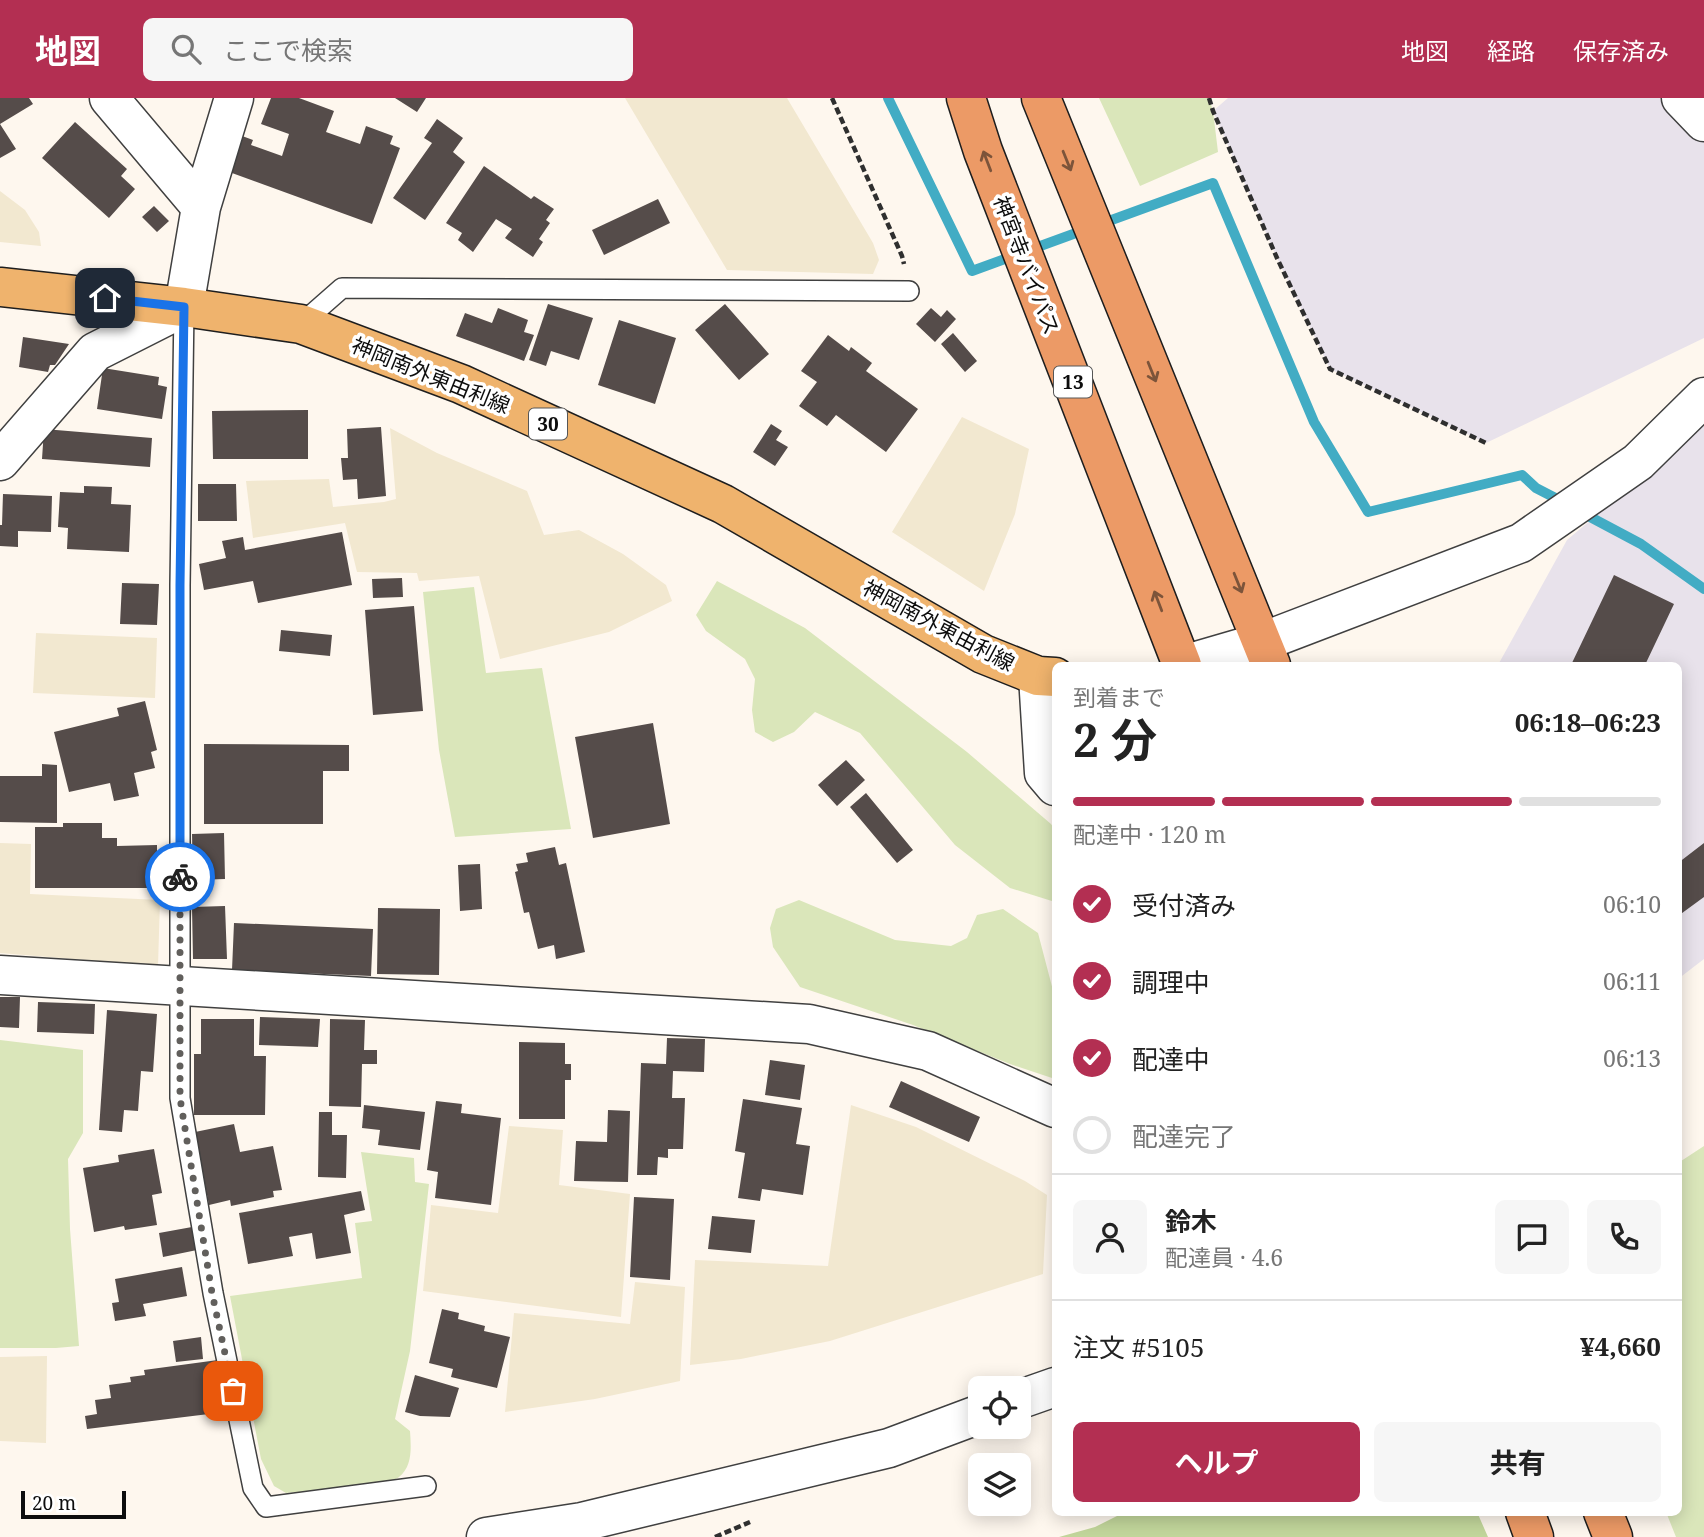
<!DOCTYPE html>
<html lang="ja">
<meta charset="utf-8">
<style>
body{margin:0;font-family:"Noto Serif","Noto Sans JP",serif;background:#f6f6f6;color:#222;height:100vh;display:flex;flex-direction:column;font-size:26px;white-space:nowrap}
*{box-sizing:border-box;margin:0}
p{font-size:23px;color:#767676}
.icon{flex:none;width:38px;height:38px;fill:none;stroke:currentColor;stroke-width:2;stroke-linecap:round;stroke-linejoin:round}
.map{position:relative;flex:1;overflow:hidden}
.side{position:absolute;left:1052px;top:564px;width:630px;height:854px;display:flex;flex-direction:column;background:#fff;border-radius:10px;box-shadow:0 4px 18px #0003}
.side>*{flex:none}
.tools{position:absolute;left:968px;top:1278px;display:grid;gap:14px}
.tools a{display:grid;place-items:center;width:63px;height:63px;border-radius:10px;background:#fff;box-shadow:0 4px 18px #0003;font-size:35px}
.scale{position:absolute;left:21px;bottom:18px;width:105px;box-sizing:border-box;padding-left:7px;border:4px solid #0d0d0d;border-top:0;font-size:19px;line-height:24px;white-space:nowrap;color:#0d0d0d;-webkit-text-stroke:5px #fff;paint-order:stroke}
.pin{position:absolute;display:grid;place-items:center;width:60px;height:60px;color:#fff;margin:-30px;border-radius:14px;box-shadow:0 4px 10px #0006}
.courier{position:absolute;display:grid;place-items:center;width:70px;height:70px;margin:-35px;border:5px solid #1a73e8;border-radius:50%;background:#fff;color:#222;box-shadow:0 2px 9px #0007}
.summary em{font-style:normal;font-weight:700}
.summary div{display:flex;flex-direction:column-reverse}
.summary{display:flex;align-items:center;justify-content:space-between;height:119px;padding:0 21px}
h1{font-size:46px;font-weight:700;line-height:52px}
.bar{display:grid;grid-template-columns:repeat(4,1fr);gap:10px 7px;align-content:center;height:84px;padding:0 21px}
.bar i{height:9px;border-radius:5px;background:#e0e0e0}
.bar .current{background:#b32f52}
.bar p{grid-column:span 4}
.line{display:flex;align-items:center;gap:18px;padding:0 21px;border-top:2px solid #e0e0e0}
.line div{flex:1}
.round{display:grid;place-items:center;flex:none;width:74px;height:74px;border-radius:10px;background:#f6f6f6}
ol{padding:0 21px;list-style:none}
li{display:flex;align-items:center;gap:21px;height:77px}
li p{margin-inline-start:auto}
li .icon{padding:7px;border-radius:50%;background:#b32f52;color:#fff;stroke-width:4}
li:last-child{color:#767676}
li i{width:38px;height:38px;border:4px solid #e0e0e0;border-radius:50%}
.action{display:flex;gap:14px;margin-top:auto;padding:14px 21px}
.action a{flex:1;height:80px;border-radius:10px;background:#b32f52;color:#fff;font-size:28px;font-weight:700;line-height:80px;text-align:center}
.action a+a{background:#f6f6f6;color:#222}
header{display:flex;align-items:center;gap:42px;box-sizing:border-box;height:98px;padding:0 35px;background:#b32f52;color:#fff}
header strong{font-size:33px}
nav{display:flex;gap:38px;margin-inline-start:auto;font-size:24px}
.search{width:490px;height:63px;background:#f6f6f6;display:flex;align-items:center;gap:18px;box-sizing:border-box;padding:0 24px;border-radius:10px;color:#767676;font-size:26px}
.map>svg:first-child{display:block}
</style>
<header>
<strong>地図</strong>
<div class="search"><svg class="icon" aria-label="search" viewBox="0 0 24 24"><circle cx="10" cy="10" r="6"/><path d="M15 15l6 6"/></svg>ここで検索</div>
<nav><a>地図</a><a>経路</a><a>保存済み</a></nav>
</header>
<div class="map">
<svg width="1704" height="1439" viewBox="0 0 1704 1439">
<rect width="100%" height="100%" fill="#fef7ee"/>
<path fill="#e8e2eb" d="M1228,0H1704V240L1486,345L1330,271L1277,160L1213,13Z
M1704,327V861L1678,881V567H1498L1567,442Z"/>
<path fill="#f2e8d0" d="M625,0H787L873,145L879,162L873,176L727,172Z
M0,93L25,112L39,134L41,148L0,144Z
M962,319L1029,351L1015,416L984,493L892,434Z
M390,330L437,355L527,393L544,437L579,432L623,456L666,487L672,503L609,534L500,561L479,478L419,483L417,475L357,474L345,425L253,440L246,383L329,381L333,409L384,404L396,401Z
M36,535L157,540L155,600L33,595Z
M0,745L31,746L30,796L160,802L158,868L0,855Z
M851,1007L916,1029L1025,1083L1047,1097L1043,1176L830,1243L741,1261L690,1267L695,1162L828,1168Z
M509,1028L563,1032L559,1087L630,1096L621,1219L423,1193L431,1107L498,1115Z
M635,1184L685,1189L680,1283L595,1301L505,1314L514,1215L630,1226Z
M47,1258L46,1345L0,1343V1259Z"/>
<path fill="#dae6ba" d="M1099,0H1209L1213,13L1218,54L1140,88Z
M717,483L805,530L967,654L1051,726L1055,732V804L1010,790L955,747L860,635L815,614L794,634L773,644L755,634L752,612L755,581L745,561L706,533L696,517Z
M474,489L486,575L542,570L571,731L455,739L439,652L423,494Z
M799,802L895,842L951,848L967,840L977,817L1003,811L1038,835L1055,900V981L1010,966L913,927L800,889L773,849L770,830L776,811Z
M0,942L83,952V1035L68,1061L70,1131L79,1248L56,1250H0Z
M1704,1048V1439H1676L1666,1414H1678V1065Z
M361,1054L414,1060L415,1084L429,1086L410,1253L395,1321L410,1333C411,1349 413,1368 399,1379C387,1389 306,1393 286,1395L274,1388L261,1361L230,1198L362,1180L355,1125L372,1123Z"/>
<path fill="#c2d69b" d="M1125,1414H1477L1488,1439H1059L1095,1429Z"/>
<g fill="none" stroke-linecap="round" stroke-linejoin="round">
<path stroke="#42acc4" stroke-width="10" d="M888,0L972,173L1213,85L1314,324L1368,414L1522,377L1536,390L1565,405
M1579,413L1641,446L1704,491"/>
</g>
<path fill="#554c4a" d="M0,0H29L33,6L0,26L16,51L0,60Z
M271,0H299L334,13L326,34L360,46L366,28L393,38L390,46L400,50L372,126L221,71L234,35L253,42L251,47L282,58L289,36L261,26Z
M395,0H426L417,14Z
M437,21L463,40L453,54L465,64L425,122L393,100L432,45L424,40Z
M75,24L127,71L121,78L135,91L109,120L42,60Z
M484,68L531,101L534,98L554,111L546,122L550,125L539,141L543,144L533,159L505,140L512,131L496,121L473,154L458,142L462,135L446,125Z
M658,101L670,125L604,157L592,132Z
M154,108L169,123L157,134L142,119Z
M548,206L593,220L579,262L551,253L546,268L529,262Z
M725,206L769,256L739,282L695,232Z
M498,210L528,222L524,234L534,237L524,263L456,238L465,215L492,225Z
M931,210L941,219L947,212L956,221L935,244L916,226Z
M619,222L676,240L655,306L598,287Z
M953,235L977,263L965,274L941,246Z
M828,237L849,253L851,249L872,265L866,273L918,311L886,354L836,317L827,328L799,308L817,284L801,273Z
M23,239L69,246L55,267H50L48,274L19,269Z
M103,270L159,279L158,287L167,289L162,321L97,311Z
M308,312V361H213L212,313Z
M771,326L782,333L776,342L788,349L775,368L753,354Z
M381,329L386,398L358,401L357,381L343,382L341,360H348L347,331Z
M44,331L152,340L150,369L42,361Z
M198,386H236L237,423H198Z
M84,388L112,389L111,406L131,407L129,454L67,451L68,430L58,429L60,394L84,395Z
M3,396L52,398L51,434L18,433V449L0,448V427H2Z
M342,434L352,487L258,505L253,483L204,492L199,466L226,460L222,443L243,439L245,452Z
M1614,477L1674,506L1645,567H1571Z
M402,480L403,499L373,500L372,481Z
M122,485L159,486L157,527L120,526Z
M414,508L423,613L373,617L365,512Z
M281,532L332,537L330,558L279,553Z
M145,603L157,652L151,654L155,670L134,675L139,698L114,703L110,685L69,694L54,634L119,618L117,610Z
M653,625L670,726L593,740L575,639Z
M204,646L349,647V673H323V726H204Z
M846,662L865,682L837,708L818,687Z
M42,666L57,667V725L0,724V678H42Z
M866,695L913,752L897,765L850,709Z
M63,725H102V740H117V748L157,747V790H35V729H63Z
M224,735L225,781L193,782L192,736Z
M1704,745V799L1678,818V765Z
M555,749L559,767L566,765L585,854L556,861L554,847L538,851L529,814L524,815L515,774L518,773L516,766L528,764L526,755Z
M480,766L482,811L460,813L458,767Z
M225,808L227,861H193L192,809Z
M378,810L440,811L439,877L377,876Z
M234,825L373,831L371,878L232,872Z
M0,899H20L19,930L0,929Z
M38,904L95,906L94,936L37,934Z
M107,912L157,916L153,974L141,973L138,1013L124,1012L122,1034L99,1032Z
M260,919L320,921L318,949L259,947Z
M201,921H254V958H266L265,1017H194V956H201Z
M330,921L365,922L364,952H377V966H362L361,1009L329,1008Z
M667,940L705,941L704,974L673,973L672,1000H685L683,1051H668V1060L658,1059L657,1077H637L641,965L666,966Z
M519,944L565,945V966H571V982H565V1021H519Z
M770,962L805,967L800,1002L765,997Z
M901,983L980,1019L969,1044L889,1009Z
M743,1001L802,1010L796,1046L810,1048L803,1097L762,1091L760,1103L738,1100L745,1055L735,1053Z
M436,1003L462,1006L461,1015L501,1020L491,1107L435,1100L438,1074L427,1072Z
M364,1007L425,1014L420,1052L378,1047L380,1032L362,1030Z
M608,1012L630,1013L628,1084L574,1083L576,1043L607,1044Z
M319,1014H332V1037H347L346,1080L318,1079Z
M234,1026L240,1054L273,1048L282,1092L273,1093L274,1099L231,1108L230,1102L209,1107L195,1034Z
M154,1051L162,1095L152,1097L157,1127L125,1132L124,1128L94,1134L83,1070L119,1064L118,1057Z
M361,1093L365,1112L344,1117L351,1155L316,1161L312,1135L289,1139L293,1158L248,1166L239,1115Z
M634,1099L674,1101L670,1182L630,1179Z
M712,1118L755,1122L751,1155L708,1151Z
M192,1129L197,1152L163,1159L159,1135Z
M182,1169L187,1198L143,1206L146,1218L115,1223L112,1205L119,1204L115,1181Z
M442,1211L459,1215L458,1221L485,1228L484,1233L510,1239L497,1290L451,1279L453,1271L429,1265Z
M201,1239L203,1261L176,1264L173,1243Z
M218,1262L225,1314L87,1331L85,1318L97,1316L95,1302L111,1300L109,1287L131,1284L130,1279L145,1277L144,1272Z
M415,1277L459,1290L450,1319L420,1318L405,1314Z"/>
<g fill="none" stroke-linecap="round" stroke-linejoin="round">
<defs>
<path id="service" d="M184,209L180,487V1000L213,1195L253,1390L266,1409L426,1388
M301,226L342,190L909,193"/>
<path id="minor" d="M109,0L201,109
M1681,0L1704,24
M0,363L95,254L184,209L201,109L234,0
M1183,567L1262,544L1521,445L1638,364L1704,299
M1038,578L1044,675L1055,688
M0,877L809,926L928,953L1055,1010
M1018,1302L1055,1289
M486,1439L582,1424L889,1350L980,1316"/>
<path id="primary" d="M0,189L184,209L301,226L461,286L723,406L983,556L1038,578L1055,579"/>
<path id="trunk" d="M966,0L983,53L1182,567
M1041,0L1271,567
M1525,1414L1534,1439
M1603,1414L1613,1439"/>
</defs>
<use href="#service" stroke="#404040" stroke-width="22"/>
<use href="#minor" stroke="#404040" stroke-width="41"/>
<use href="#primary" stroke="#1e1e1e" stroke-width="41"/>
<use href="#trunk" stroke="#1e1e1e" stroke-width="41"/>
<path stroke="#2f2f2f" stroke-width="4.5" stroke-dasharray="7 3.5" stroke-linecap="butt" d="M832,0L902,158L904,166
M1209,0L1213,13L1277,160L1330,271L1486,345
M715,1439L750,1424"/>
<use href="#service" stroke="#fff" stroke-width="19"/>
<use href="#minor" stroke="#fff" stroke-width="38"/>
<use href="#primary" stroke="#efb36d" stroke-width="38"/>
<use href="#trunk" stroke="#ec9a66" stroke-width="38"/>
</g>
<defs><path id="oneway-shaft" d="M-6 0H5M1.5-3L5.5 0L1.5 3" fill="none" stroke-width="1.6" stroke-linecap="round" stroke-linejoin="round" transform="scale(1.75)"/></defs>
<g stroke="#7c543a">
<use href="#oneway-shaft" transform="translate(987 63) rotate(-111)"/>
<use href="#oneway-shaft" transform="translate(1067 63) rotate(68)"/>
<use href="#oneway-shaft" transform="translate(1152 274) rotate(68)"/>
<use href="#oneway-shaft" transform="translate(1238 485) rotate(68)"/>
<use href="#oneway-shaft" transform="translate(1158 503) rotate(-111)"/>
</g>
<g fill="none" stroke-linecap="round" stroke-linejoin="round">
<path stroke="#615f5c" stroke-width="7" stroke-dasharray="0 12.6" d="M180,779V1000L212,1195L233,1293"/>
<path stroke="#1a73e8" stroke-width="9" d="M105,200L184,209L180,487V779"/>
</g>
<g text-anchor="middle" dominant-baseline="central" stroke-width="7" stroke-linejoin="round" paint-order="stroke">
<g fill="#fff" stroke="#565656" stroke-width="2">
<rect x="1054" y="268.5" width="38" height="31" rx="5"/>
<rect x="529" y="310.5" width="38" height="31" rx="5"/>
</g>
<g font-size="19" font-weight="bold" fill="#0d0d0d">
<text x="1073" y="284">13</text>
<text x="548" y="326">30</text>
</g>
<g font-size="21" fill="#0d0d0d" stroke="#fff">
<text transform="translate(1027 167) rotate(69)">神宮寺バイパス</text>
<text transform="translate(431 277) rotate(22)">神岡南外東由利線</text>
<text transform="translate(939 527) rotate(28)">神岡南外東由利線</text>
</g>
</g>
</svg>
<div class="tools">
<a><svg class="icon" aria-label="locate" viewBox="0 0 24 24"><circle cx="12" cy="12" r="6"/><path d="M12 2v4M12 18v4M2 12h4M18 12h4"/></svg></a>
<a><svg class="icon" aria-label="layers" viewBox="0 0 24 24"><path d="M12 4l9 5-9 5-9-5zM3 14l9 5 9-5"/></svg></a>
</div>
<div class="scale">20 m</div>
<div class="pin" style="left:233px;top:1293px;background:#ea580c"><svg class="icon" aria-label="bag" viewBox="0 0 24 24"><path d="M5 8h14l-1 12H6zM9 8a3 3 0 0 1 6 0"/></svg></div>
<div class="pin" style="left:105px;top:200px;background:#1f2937"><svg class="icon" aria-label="home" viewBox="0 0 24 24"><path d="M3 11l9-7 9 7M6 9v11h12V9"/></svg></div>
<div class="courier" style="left:180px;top:779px"><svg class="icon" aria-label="bike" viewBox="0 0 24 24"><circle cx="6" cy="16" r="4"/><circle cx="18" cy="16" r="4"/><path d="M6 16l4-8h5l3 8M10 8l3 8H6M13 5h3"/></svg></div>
<section class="side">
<div class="summary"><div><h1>2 分</h1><p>到着まで</p></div><em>06:18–06:23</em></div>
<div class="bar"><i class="current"></i><i class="current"></i><i class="current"></i><i></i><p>配達中 · 120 m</p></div>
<ol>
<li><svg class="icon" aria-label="check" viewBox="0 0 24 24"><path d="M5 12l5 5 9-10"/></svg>受付済み<p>06:10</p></li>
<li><svg class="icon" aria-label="check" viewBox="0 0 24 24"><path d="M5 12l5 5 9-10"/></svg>調理中<p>06:11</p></li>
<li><svg class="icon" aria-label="check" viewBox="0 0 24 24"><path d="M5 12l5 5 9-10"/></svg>配達中<p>06:13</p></li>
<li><i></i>配達完了</li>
</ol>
<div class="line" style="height:126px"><a class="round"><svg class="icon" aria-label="person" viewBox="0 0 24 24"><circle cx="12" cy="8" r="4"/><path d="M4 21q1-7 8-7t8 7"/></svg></a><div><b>鈴木</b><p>配達員 · 4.6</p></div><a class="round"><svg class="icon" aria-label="chat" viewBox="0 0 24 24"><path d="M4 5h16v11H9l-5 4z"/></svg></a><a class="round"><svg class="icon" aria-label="phone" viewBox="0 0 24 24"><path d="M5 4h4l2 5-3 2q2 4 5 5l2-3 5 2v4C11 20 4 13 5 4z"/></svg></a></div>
<div class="line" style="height:91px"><div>注文 #5105</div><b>¥4,660</b></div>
<div class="action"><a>ヘルプ</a><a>共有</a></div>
</section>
</div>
